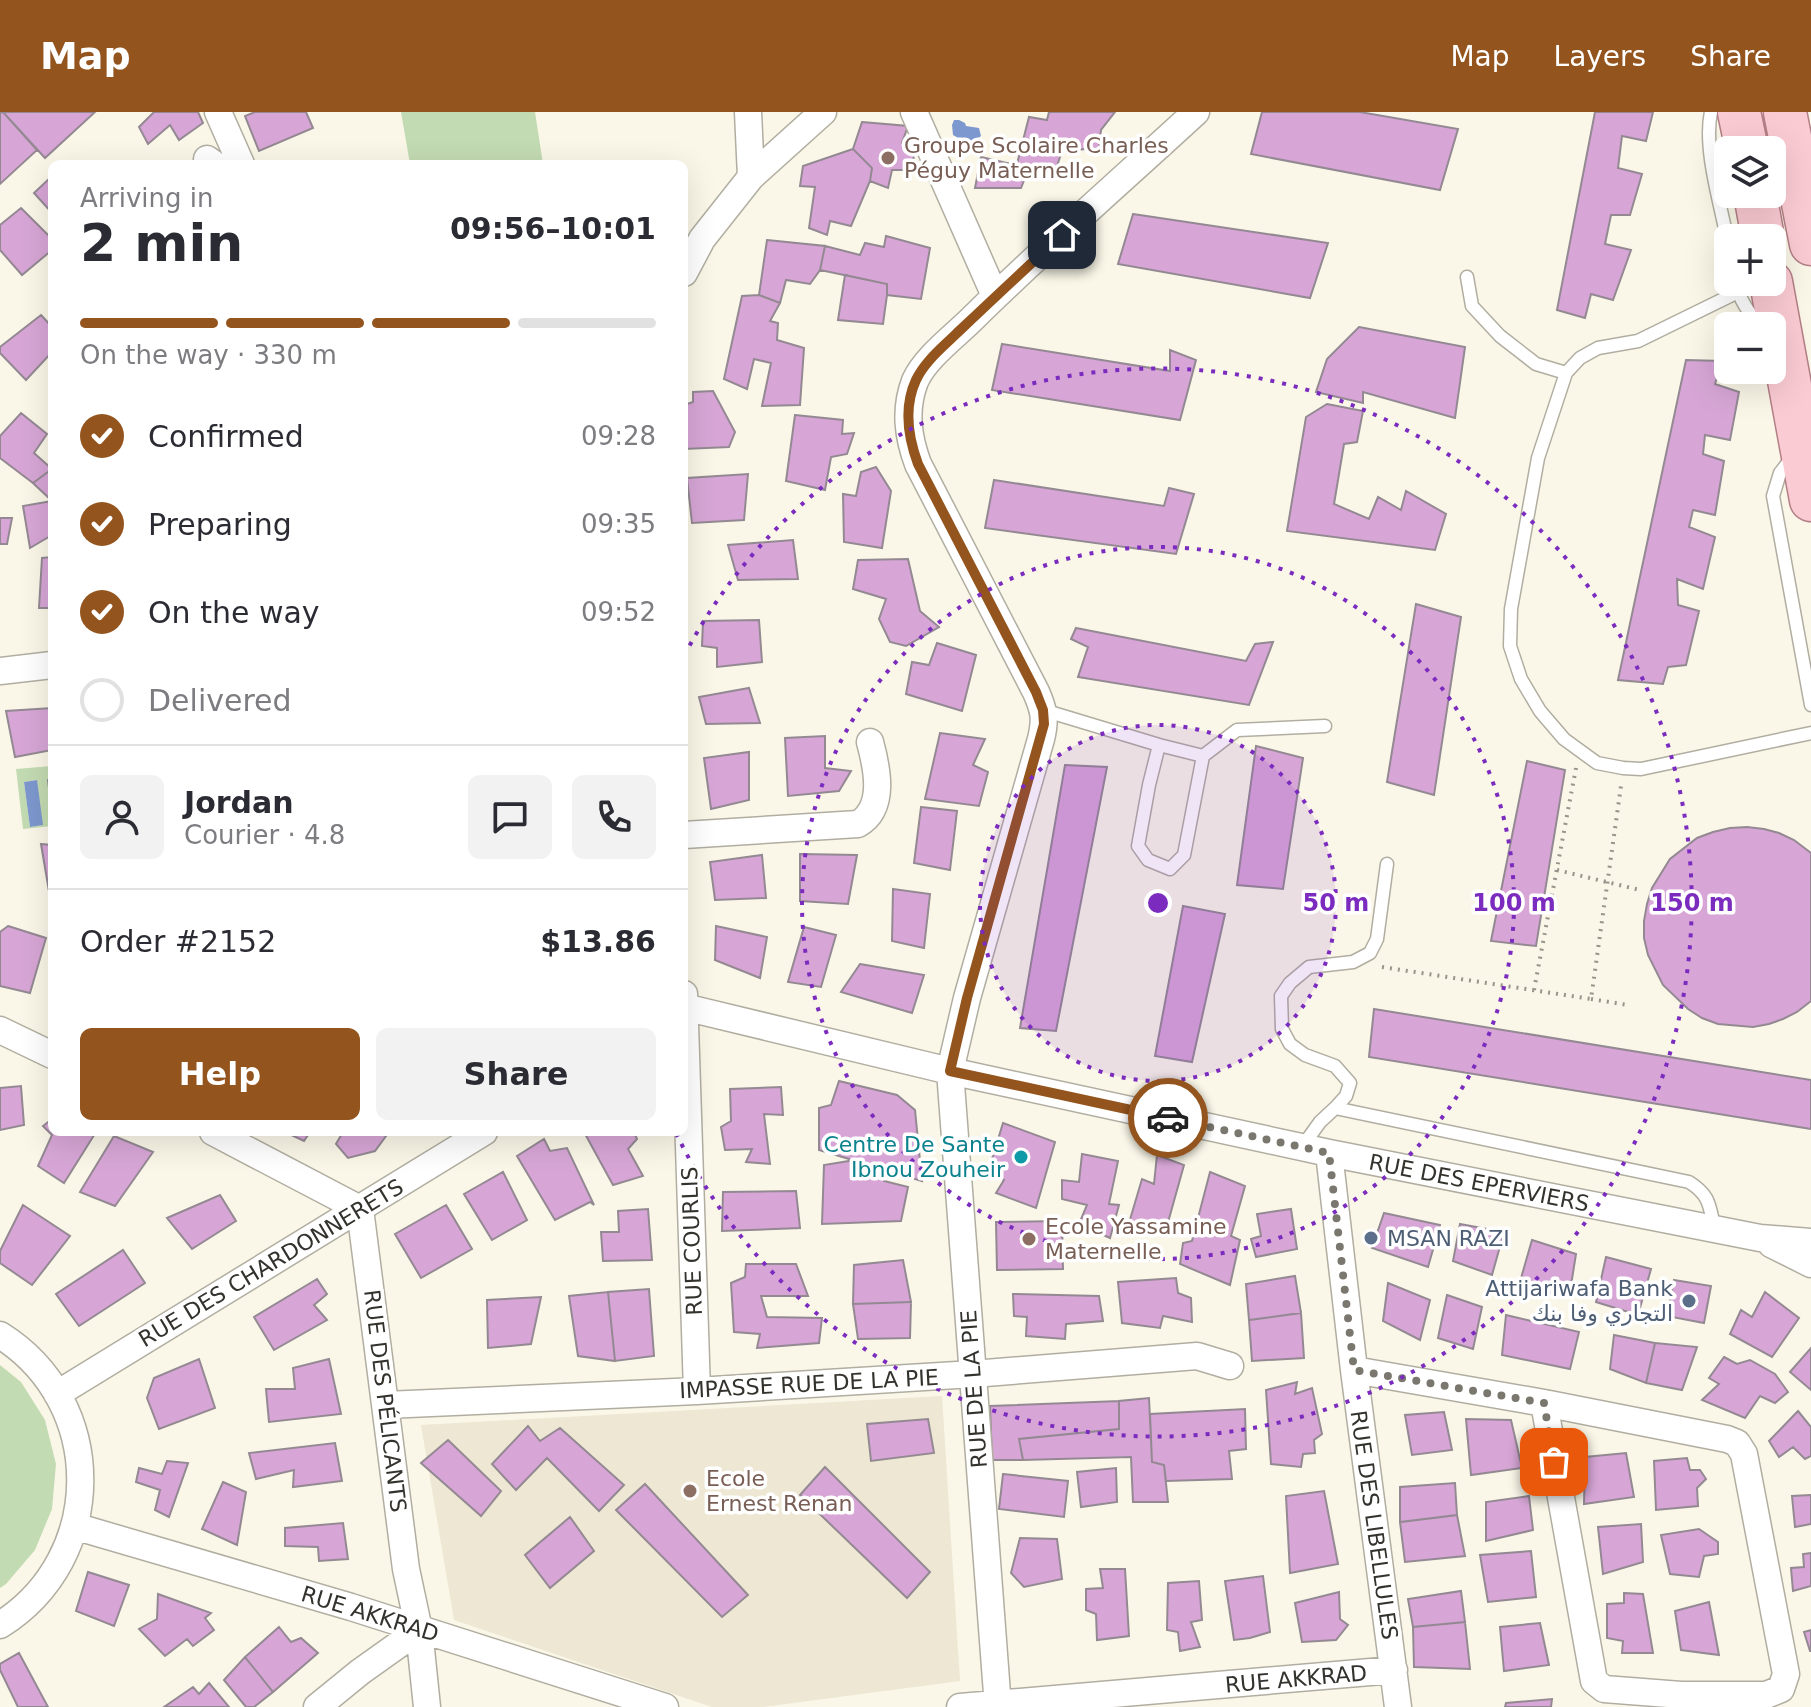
<!DOCTYPE html>
<meta charset="utf-8">
<style>
body{margin:0;font-family:"DejaVu Sans",Vazirmatn,sans-serif;background:#f2f2f3;color:#2b2b33;height:100vh;display:flex;flex-direction:column;font-size:30px;white-space:nowrap}
*{box-sizing:border-box;margin:0}
p{font-size:26px;color:#7c7c81}
.icon{flex:none;width:44px;height:44px;fill:none;stroke:currentColor;stroke-width:2;stroke-linecap:round;stroke-linejoin:round}
.map{position:relative;flex:1;overflow:hidden}
.details{position:absolute;left:48px;top:48px;width:640px;height:976px;display:flex;flex-direction:column;background:#fff;border-radius:12px;box-shadow:0 8px 32px #0002}
.details>*{flex:none}
.buttons{position:absolute;left:1714px;top:24px;display:grid;gap:16px}
.buttons a{display:grid;place-items:center;width:72px;height:72px;border-radius:12px;background:#fff;box-shadow:0 8px 32px #0002;font-size:40px}
.pin{position:absolute;display:grid;place-items:center;width:68px;height:68px;color:#fff;margin:-34px;border-radius:16px;box-shadow:0 4px 12px #0006}
.courier{position:absolute;display:grid;place-items:center;width:80px;height:80px;margin:-40px;border:6px solid #94541d;border-radius:50%;background:#fff;color:#222;box-shadow:0 2px 10px #0007}
.summary em{font-style:normal;font-weight:700}
.summary div{display:flex;flex-direction:column-reverse}
.summary{display:flex;align-items:center;justify-content:space-between;height:136px;padding:0 32px}
h1{font-size:52px;font-weight:700;line-height:60px}
.bar{display:grid;grid-template-columns:repeat(4,1fr);gap:12px 8px;align-content:center;height:96px;padding:0 32px}
.bar i{height:10px;border-radius:6px;background:#e1e1e2}
.bar .selected{background:#94541d}
.bar p{grid-column:span 4}
.line{display:flex;align-items:center;gap:20px;padding:0 32px;border-top:2px solid #e1e1e2}
.line div{flex:1}
.round{display:grid;place-items:center;flex:none;width:84px;height:84px;border-radius:12px;background:#f2f2f3}
ol{padding:0 32px;list-style:none}
li{display:flex;align-items:center;gap:24px;height:88px}
li p{margin-inline-start:auto}
li .icon{padding:8px;border-radius:50%;background:#94541d;color:#fff;stroke-width:4}
li:last-child{color:#7c7c81}
li i{width:44px;height:44px;border:4px solid #e1e1e2;border-radius:50%}
.action{display:flex;gap:16px;margin-top:auto;padding:16px 32px}
.action a{flex:1;height:92px;border-radius:12px;background:#94541d;color:#fff;font-size:32px;font-weight:700;line-height:92px;text-align:center}
.action a+a{background:#f2f2f3;color:#2b2b33}
header{display:flex;align-items:center;gap:48px;box-sizing:border-box;height:112px;padding:0 40px;background:#94541d;color:#fff}
header strong{font-size:38px}
nav{display:flex;gap:44px;margin-inline-start:auto;font-size:28px}
.map>svg:first-child{display:block}
</style>
<header>
<strong>Map</strong>
<nav><a>Map</a><a>Layers</a><a>Share</a></nav>
</header>
<div class="map">
<svg width="1811" height="1595" viewBox="0 0 1811 1595">
<rect width="100%" height="100%" fill="#faf7e8"/>
<path fill="#ede7d3" d="M942,1284L960,1569L763,1595H712L454,1508L421,1313Z"/>
<path fill="#c3dbb2" fill-rule="evenodd" d="M401,0H535L543,52H410Z
M52,654V668L48,669L52,714L23,717L16,657ZM36,668L42,713L30,715L24,670Z
M0,1253L21,1270L45,1308L56,1352L52,1397L35,1438L6,1472L0,1476Z"/>
<path fill="#7d98ce" d="M954,8H959L965,11L966,14L979,16L981,24C970,33 964,29 953,23L952,13Z
M37,668L43,713L30,715L24,670Z"/>
<path fill="#d7a6d6" stroke="#948993" stroke-width="2" d="M3,0H95L45,46Z
M3,0L37,38L0,72V1Z
M154,0H198L203,11L179,28L170,13L148,32L139,15Z
M255,0H306L313,16L259,39L245,4Z
M1049,0H1115L1101,18L1099,36L1062,39L1054,63L1017,52L1029,5L1047,8Z
M1262,0H1360L1458,17L1440,78L1251,42Z
M1595,0H1653L1646,29L1622,24L1618,56L1642,62L1630,103H1611L1605,132L1631,138L1613,188L1591,182L1585,206L1557,198Z
M862,10L908,14L902,31L914,36L913,58H892L888,76L870,69L872,56L853,37Z
M853,37L872,56L870,69L851,114L830,109L827,123L809,116L815,75L800,74L803,54Z
M981,45L1029,56L1021,76H975Z
M52,64V101L34,81Z
M21,96L52,127V138L22,163L0,138V113Z
M1133,102L1328,131L1310,186L1118,152Z
M886,124L930,136L921,187L887,183V172L820,158L825,134L860,143L865,131L884,135Z
M767,128L825,134L820,158L810,172L786,168L780,191L759,183Z
M845,163L887,172V183L883,212L838,208Z
M759,183L780,191L770,209L778,211L777,228L804,236L800,293L762,294L771,251L754,247L747,277L724,267L742,184Z
M41,203L52,215V240L26,268L0,241V235Z
M1359,215L1465,235L1455,306L1363,280V291L1316,280L1327,247Z
M1002,232L1170,259V238L1196,248L1180,308L992,278Z
M1686,248L1722,249L1715,272L1739,280L1730,328L1705,323L1703,342L1724,349L1715,403L1693,398L1689,415L1715,425L1703,477L1677,467L1678,493L1699,499L1686,553L1668,555L1663,572L1618,568Z
M713,279L735,320L729,335L684,337V293L693,290V280Z
M1327,292L1363,299L1357,330L1344,332L1334,392L1369,407L1378,385L1401,398L1406,379L1446,402L1435,438L1287,419L1306,305Z
M21,301L47,322L34,341L52,357L33,371L0,346V324Z
M795,303L843,308L842,322L854,321L847,342L831,345L825,378L786,369Z
M876,355L891,379L882,436L844,430L843,382L856,384L861,360Z
M52,357V389L33,371Z
M748,362L744,408L692,411L687,366Z
M994,368L1164,394L1169,376L1194,382L1176,442L985,416Z
M52,389V423L30,436L23,394Z
M0,406H12L7,432H0Z
M793,428L798,467L738,468L728,433Z
M52,445V496H39L42,446Z
M908,447L920,499L939,515L906,534L890,530L879,507L886,487L853,477L858,448Z
M1416,492L1461,505L1434,683L1387,670Z
M759,508L762,550L717,555V536L702,534L703,509Z
M1076,516L1246,549L1255,532L1273,530L1249,593L1078,565L1088,535L1071,527Z
M937,531L976,543L962,599L906,582L912,550L929,553Z
M749,576L760,611L706,612L699,585Z
M52,596V638L15,645L6,599Z
M940,621L985,627L973,653L988,660L979,694L925,687Z
M825,624V656L851,659L839,679L788,684L785,626Z
M1256,634L1303,646L1283,777L1237,773Z
M749,640V688L711,697L704,646Z
M1527,649L1565,658L1536,834L1491,829Z
M1065,653L1107,655L1056,919L1020,916Z
M48,668H52V700Z
M921,695L957,699L950,758L914,751Z
M1747,715L1764,717L1779,721L1794,728L1811,741V889L1797,900L1783,907L1769,912L1753,915L1718,912L1702,906L1688,897L1663,873L1648,843L1644,826V809L1647,792L1652,776L1670,747L1697,726L1713,720L1730,716Z
M41,732L52,733V797Z
M800,742L857,743L848,792L800,789Z
M762,743L766,786L715,788L710,750Z
M893,777L930,782L924,836L892,829Z
M1183,794L1225,802L1192,950L1155,944Z
M8,814L46,826L30,881L0,874V820Z
M716,814L767,825L760,866L715,848Z
M804,815L836,823L821,875L788,870Z
M860,852L924,863L912,901L841,880Z
M1374,897L1811,968V1017L1369,945Z
M839,969L897,983L915,998L922,1069L819,1038V996L831,993Z
M21,974L24,1013L0,1018V976Z
M781,975L783,1003L764,1002L770,1052L746,1050L752,1037L725,1038L721,1015L731,1009L730,977Z
M52,1007V1020H96L64,1071L38,1054L52,1023L43,1014Z
M1003,1011L1055,1030L1036,1096L996,1081L1004,1068L988,1060Z
M285,1020H310L304,1029Z
M343,1020H392H389L375,1039L348,1046L336,1032Z
M584,1020H634L637,1027L628,1037L643,1064L613,1073Z
M114,1024L153,1040L115,1094L80,1080Z
M544,1027L550,1039L567,1036L594,1093L590,1090L555,1108L517,1044Z
M1082,1042L1118,1049L1109,1092L1119,1093L1110,1126L1079,1112L1087,1093L1062,1087V1068L1079,1070Z
M1157,1043L1184,1053L1165,1121L1129,1111L1142,1067L1154,1072Z
M855,1048L856,1060L883,1062L884,1069L908,1075L901,1109L822,1112L824,1053Z
M503,1060L527,1108L492,1128L464,1082Z
M1210,1060L1245,1074L1231,1124L1240,1128L1230,1173L1180,1152L1183,1131L1192,1129Z
M796,1079L800,1116L722,1119L723,1080Z
M220,1083L236,1109L192,1137L167,1106Z
M23,1093L70,1124L32,1173L0,1151V1139Z
M446,1093L472,1137L421,1166L395,1122Z
M648,1097L652,1148L603,1149L601,1120H619L618,1099Z
M1291,1097L1297,1137L1256,1145L1251,1127L1261,1124L1257,1102Z
M1384,1101L1440,1113L1428,1155L1372,1136Z
M1062,1109L1063,1157L997,1158L996,1110Z
M1460,1112L1504,1120L1492,1163L1453,1149Z
M1532,1128L1576,1142L1569,1186L1519,1173Z
M123,1138L145,1171L79,1214L56,1182Z
M1606,1145L1651,1157L1638,1203L1596,1190Z
M903,1148L911,1190L853,1192L854,1153Z
M746,1152H796L808,1184H761L767,1205L822,1206L819,1231L757,1236L760,1222L734,1220L731,1171L745,1165Z
M1295,1164L1301,1201L1249,1208L1246,1172Z
M1176,1166L1178,1181L1191,1186L1192,1210L1163,1204L1160,1216L1122,1211L1118,1170Z
M317,1167L327,1182L314,1193L327,1208L274,1238L254,1205Z
M1674,1168L1711,1174L1704,1211L1667,1204Z
M1388,1171L1430,1188L1420,1228L1383,1209Z
M649,1177L654,1244L615,1249L608,1180Z
M608,1180L615,1249L578,1244L569,1184Z
M1765,1180L1799,1206L1772,1245L1730,1222L1741,1198L1752,1205Z
M1013,1182L1099,1184L1103,1209L1066,1212L1065,1227L1026,1224L1027,1205L1014,1204Z
M1447,1183L1482,1195L1473,1237L1438,1226Z
M541,1185L531,1232L488,1236L487,1188Z
M911,1190L910,1226L858,1227L853,1192Z
M1301,1201L1304,1246L1252,1249L1249,1208Z
M1506,1203L1579,1220L1570,1257L1502,1243Z
M1614,1223L1655,1231L1646,1271L1610,1257Z
M1655,1231L1697,1235L1682,1278L1646,1271Z
M1811,1236V1278L1790,1260Z
M1724,1245L1737,1252L1750,1248L1775,1262L1788,1280L1775,1291L1760,1284L1745,1306L1702,1288L1719,1272L1709,1266Z
M199,1247L215,1296L159,1317L147,1286L154,1266Z
M329,1247L341,1302L269,1310L266,1277H295L293,1256Z
M1297,1270L1295,1282L1312,1276L1322,1322L1314,1328L1315,1341L1303,1342L1301,1355L1271,1352L1266,1278Z
M1149,1286L1152,1350L1164,1353L1168,1390H1133L1131,1345L1023,1348L1019,1327L1119,1317V1289Z
M1119,1289V1317L1019,1327L1023,1348H992L990,1294Z
M1245,1297L1246,1337L1229,1339L1232,1367L1166,1369L1164,1353L1152,1350L1150,1302Z
M1798,1299L1811,1315V1344L1805,1347L1793,1335L1779,1345L1769,1329Z
M1444,1300L1452,1338L1412,1343L1405,1303Z
M928,1307L934,1341L871,1349L867,1312Z
M1466,1307L1511,1308L1522,1356L1471,1363Z
M528,1314L540,1329L560,1316L624,1373L599,1399L547,1346L516,1378L492,1352Z
M448,1328L501,1379L481,1404L421,1351Z
M335,1331L342,1369L293,1375L294,1358L256,1367L249,1341Z
M1626,1341L1634,1385L1584,1392L1585,1345Z
M1687,1346L1690,1358H1700L1706,1367L1697,1376L1698,1394L1656,1398L1654,1349Z
M167,1349L188,1351L169,1405L155,1398L160,1378L136,1370L139,1356L162,1362Z
M825,1355L930,1460L907,1486L800,1383Z
M1116,1356L1117,1390L1081,1395L1077,1360Z
M1003,1362L1068,1369L1064,1405L999,1397Z
M223,1370L246,1380L237,1433L202,1417Z
M1455,1371L1457,1403L1400,1410V1375Z
M645,1372L748,1483L722,1505L616,1398Z
M1324,1379L1338,1452L1290,1461L1286,1384Z
M1811,1383V1412L1795,1415L1792,1384Z
M1529,1384L1533,1418L1486,1429V1390Z
M1457,1403L1465,1444L1405,1450L1400,1410Z
M570,1405L594,1439L550,1476L525,1443Z
M343,1411L348,1447L319,1449L318,1435L285,1434V1416Z
M1641,1412L1643,1450L1603,1462L1598,1415Z
M1699,1417L1718,1430V1442L1704,1444L1699,1465L1670,1462L1661,1423Z
M1020,1426L1057,1427L1062,1467L1024,1475L1011,1461Z
M1531,1439L1536,1485L1488,1490L1480,1443Z
M1811,1441V1474L1793,1479L1791,1456L1804,1455L1803,1442Z
M1100,1457H1125L1129,1524L1097,1528L1096,1502L1086,1498V1477L1103,1476Z
M88,1460L129,1473L114,1514L76,1499Z
M1263,1464L1270,1520L1250,1526L1234,1528L1225,1469Z
M1199,1469L1202,1508L1191,1510L1200,1535L1180,1539L1178,1520L1167,1518L1168,1471Z
M1461,1479L1465,1510L1413,1515L1408,1487Z
M1339,1480L1340,1507L1348,1513L1336,1528L1302,1530L1295,1491Z
M1624,1481L1643,1482L1653,1541H1622L1623,1529L1607,1526V1492L1624,1491Z
M158,1482L211,1501L205,1506L214,1518L193,1534L187,1527L165,1544L139,1517L157,1507Z
M1709,1490L1719,1543L1681,1538L1675,1499Z
M1465,1510L1470,1557L1414,1555L1413,1515Z
M1540,1511L1549,1553L1504,1559L1500,1515Z
M279,1515L291,1530L301,1526L318,1541L273,1580L245,1545Z
M1811,1518V1539H1810L1804,1520Z
M19,1541L48,1595H18L0,1558V1552Z
M245,1545L273,1580L254,1595H246L224,1568Z
M209,1571L229,1595H164L193,1575L199,1582Z
M1552,1587L1551,1595H1505L1506,1591Z"/>
<g fill="none" stroke-linecap="round" stroke-linejoin="round">
<defs>
<path id="service" d="M1711,0C1703,37 1721,93 1728,131
M1467,165L1472,194L1500,224L1536,252L1566,261
M1736,170C1739,188 1749,201 1761,214
M1738,180L1638,229L1598,236L1580,246L1566,261L1538,346L1511,497L1510,534L1521,567L1540,599L1564,627L1597,651L1623,656L1641,657L1811,621
M1794,343L1780,361L1773,384L1811,593
M1043,598L1159,633L1203,644L1184,743L1170,757L1148,748L1138,734L1149,673L1159,633
M1203,644L1237,618L1325,614
M1335,996L1346,984L1350,971L1335,954L1305,943L1290,932L1282,917L1281,884L1290,871L1309,855L1353,850L1370,841L1377,827L1387,752
M1302,1035L1320,1010L1335,996L1689,1070C1711,1084 1709,1094 1715,1118"/>
<path id="minor" d="M218,0L241,52
M748,0L751,65
M914,0L995,184
M207,47L214,52
M684,161L702,127L751,65L823,0
M0,559L52,553
M684,723L858,712C886,696 877,656 870,630
M684,882L697,1279
M684,895L950,959L1329,1041L1760,1126L1811,1130
M0,918L52,943
M213,1020L360,1097L406,1457L419,1518L360,1560L317,1595
M1329,1041L1354,1258L1398,1595
M1771,1132L1811,1152
M0,1223C107,1290 107,1446 0,1513
M1354,1258L1544,1291L1727,1327L1737,1331L1744,1342L1786,1562L1781,1577L1766,1583H1681L1604,1577L1594,1569L1544,1291
M57,1282L484,1020
M386,1293L697,1279L973,1262L1197,1244L1230,1254
M74,1414L351,1495L665,1595
M419,1518L427,1595
M960,1595L1394,1558
M998,1595L950,959L967,886L1041,627C1046,607 1044,598 1036,580L918,352C908,325 904,298 915,269C925,246 955,224 972,207C1045,135 1121,69 1196,0"/>
<path id="primary" d="M1739,0L1747,38
M1785,0L1811,132
M1755,82L1763,126
M1771,170L1811,388"/>
</defs>
<use href="#service" stroke="#b1aea1" stroke-width="15"/>
<use href="#minor" stroke="#b1aea1" stroke-width="29"/>
<use href="#primary" stroke="#b47f86" stroke-width="45"/>
<path stroke="#97958b" stroke-width="4" stroke-dasharray="2 6" stroke-linecap="butt" d="M1557,758L1640,778
M1382,855L1591,887L1621,674
M1534,878L1576,656
M1591,887L1628,893"/>
<use href="#service" stroke="#fff" stroke-width="12"/>
<use href="#minor" stroke="#fff" stroke-width="26"/>
<use href="#primary" stroke="#fbcbd3" stroke-width="42"/>
</g>
<g fill="none" stroke-linecap="round" stroke-linejoin="round">
<path stroke="#79776e" stroke-width="8" stroke-dasharray="0 14.4" d="M1168,1006L1329,1041L1354,1258L1544,1291L1554,1350"/>
<path stroke="#94541d" stroke-width="10" d="M1062,123C1027,155 992,188 957,221C943,235 925,249 916,268C903,296 908,325 918,352L1036,580L1043,598L1044,612L967,886L950,959L1168,1006"/>
</g>
<circle cx="1158" cy="791" r="178" fill="#7b2cbf" fill-opacity=".12"/>
<g fill="none" stroke="#7b2cbf" stroke-width="4" stroke-dasharray="4 8">
<circle cx="1158" cy="791" r="178"/>
<circle cx="1158" cy="791" r="356"/>
<path d="M684 544A534 534 0 1 1 676 1021"/>
</g>
<g fill="#8d6e63" stroke="#fff" stroke-width="3">
<circle cx="888" cy="46" r="8"/>
<circle cx="1029" cy="1127" r="8"/>
<circle cx="690" cy="1379" r="8"/>
</g>
<circle fill="#0f9aa8" stroke="#fff" stroke-width="3" cx="1021" cy="1045" r="8"/>
<g fill="#5c6f8a" stroke="#fff" stroke-width="3">
<circle cx="1371" cy="1126" r="8"/>
<circle cx="1689" cy="1189" r="8"/>
</g>
<g text-anchor="middle" dominant-baseline="central" stroke-width="7" stroke-linejoin="round" paint-order="stroke">
<g font-size="22" fill="#785e54" stroke="#fff" text-anchor="start">
<text x="904" y="33">Groupe Scolaire Charles<tspan x="904" dy="25">Péguy Maternelle</tspan></text>
<text x="1045" y="1114">Ecole Yassamine<tspan x="1045" dy="25">Maternelle</tspan></text>
<text x="706" y="1366">Ecole<tspan x="706" dy="25">Ernest Renan</tspan></text>
</g>
<g font-size="22" fill="#0d838f" stroke="#fff" text-anchor="end">
<text x="1005" y="1032">Centre De Sante<tspan x="1005" dy="25">Ibnou Zouheir</tspan></text>
</g>
<g font-size="22" fill="#33322d" stroke="#fff">
<text transform="translate(1479 1071) rotate(11)">RUE DES EPERVIERS</text>
<text transform="translate(692 1129) rotate(-92)">RUE COURLIS</text>
<text transform="translate(271 1151) rotate(-31)">RUE DES CHARDONNERETS</text>
<text transform="translate(809 1272) rotate(-3)">IMPASSE RUE DE LA PIE</text>
<text transform="translate(974 1277) rotate(-94)">RUE DE LA PIE</text>
<text transform="translate(385 1289) rotate(83)">RUE DES PÉLICANTS</text>
<text transform="translate(1374 1413) rotate(82)">RUE DES LIBELLULES</text>
<text transform="translate(370 1502) rotate(17)">RUE AKKRAD</text>
<text transform="translate(1296 1567) rotate(-5)">RUE AKKRAD</text>
</g>
<g font-size="22" fill="#4e5e75" stroke="#fff" text-anchor="start">
<text x="1387" y="1126">MSAN RAZI</text>
<text x="1673" y="1176" text-anchor="end">Attijariwafa Bank<tspan x="1673" dy="25">التجاري وفا بنك</tspan></text>
</g>
</g>
<circle cx="1158" cy="791" r="12" fill="#7b2cbf" stroke="#fff" stroke-width="4"/>
<g font-size="24" text-anchor="middle" font-weight="bold" fill="#7b2cbf" stroke="#fff" stroke-width="7" stroke-linejoin="round" paint-order="stroke">
<text x="1336" y="799">50 m</text>
<text x="1514" y="799">100 m</text>
<text x="1692" y="799">150 m</text>
</g>
</svg>
<div class="buttons">
<a><svg class="icon" aria-label="layers" viewBox="0 0 24 24"><path d="M12 4l9 5-9 5-9-5zM3 14l9 5 9-5"/></svg></a>
<a>+</a>
<a>−</a>
</div>
<div class="pin" style="left:1554px;top:1350px;background:#ea580c"><svg class="icon" aria-label="bag" viewBox="0 0 24 24"><path d="M5 8h14l-1 12H6zM9 8a3 3 0 0 1 6 0"/></svg></div>
<div class="pin" style="left:1062px;top:123px;background:#1f2937"><svg class="icon" aria-label="home" viewBox="0 0 24 24"><path d="M3 11l9-7 9 7M6 9v11h12V9"/></svg></div>
<div class="courier" style="left:1168px;top:1006px"><svg class="icon" aria-label="car" viewBox="0 0 24 24"><path d="M5 17H2v-5l4-1 3-4h7l3 4 3 1v5h-3M9 17h6M6 11h13"/><circle cx="7" cy="17" r="2"/><circle cx="17" cy="17" r="2"/></svg></div>
<section class="details">
<div class="summary"><div><h1>2 min</h1><p>Arriving in</p></div><em>09:56–10:01</em></div>
<div class="bar"><i class="selected"></i><i class="selected"></i><i class="selected"></i><i></i><p>On the way · 330 m</p></div>
<ol>
<li><svg class="icon" aria-label="check" viewBox="0 0 24 24"><path d="M5 12l5 5 9-10"/></svg>Confirmed<p>09:28</p></li>
<li><svg class="icon" aria-label="check" viewBox="0 0 24 24"><path d="M5 12l5 5 9-10"/></svg>Preparing<p>09:35</p></li>
<li><svg class="icon" aria-label="check" viewBox="0 0 24 24"><path d="M5 12l5 5 9-10"/></svg>On the way<p>09:52</p></li>
<li><i></i>Delivered</li>
</ol>
<div class="line" style="height:144px"><a class="round"><svg class="icon" aria-label="person" viewBox="0 0 24 24"><circle cx="12" cy="8" r="4"/><path d="M4 21q1-7 8-7t8 7"/></svg></a><div><b>Jordan</b><p>Courier · 4.8</p></div><a class="round"><svg class="icon" aria-label="chat" viewBox="0 0 24 24"><path d="M4 5h16v11H9l-5 4z"/></svg></a><a class="round"><svg class="icon" aria-label="phone" viewBox="0 0 24 24"><path d="M5 4h4l2 5-3 2q2 4 5 5l2-3 5 2v4C11 20 4 13 5 4z"/></svg></a></div>
<div class="line" style="height:104px"><div>Order #2152</div><b>$13.86</b></div>
<div class="action"><a>Help</a><a>Share</a></div>
</section>
</div>
